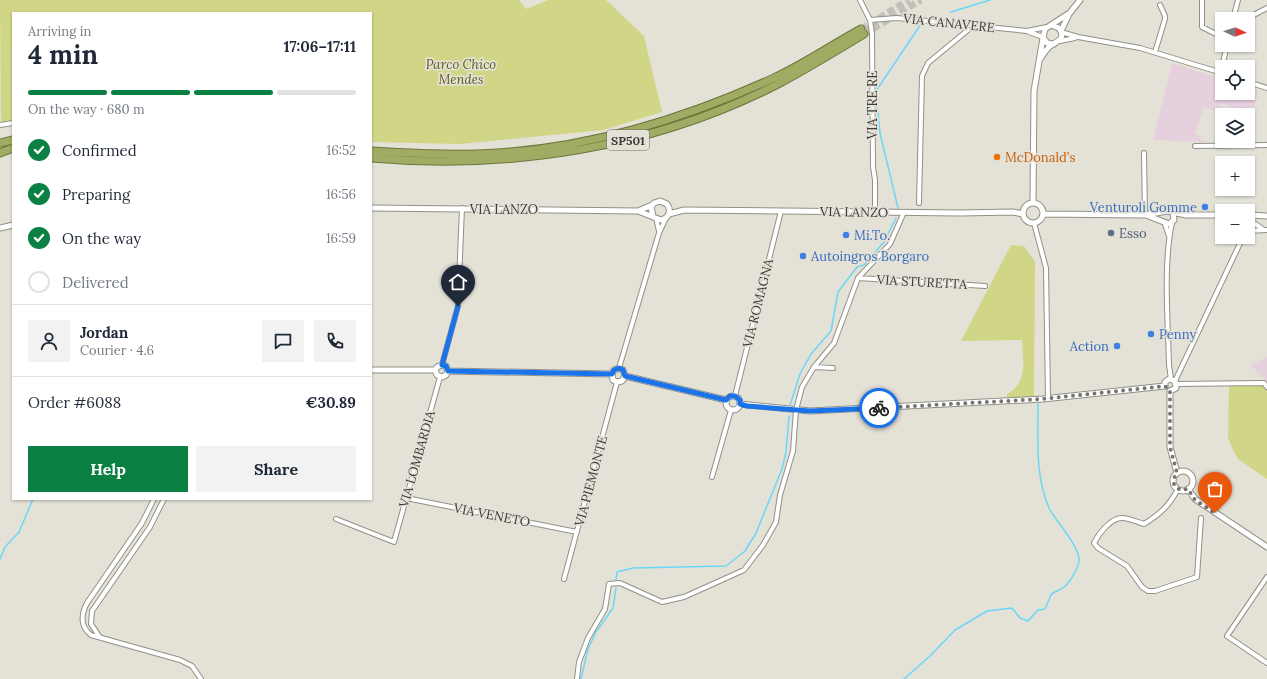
<!DOCTYPE html>
<meta charset="utf-8">
<style>
body{margin:0;font-family:Lora,serif;background:#f2f2f3;color:#1f2937;height:100vh;display:flex;flex-direction:column;font-size:15px;white-space:nowrap}
*{box-sizing:border-box;margin:0}
p{font-size:13px;color:#747a83}
.icon{flex:none;width:22px;height:22px;fill:none;stroke:currentColor;stroke-width:2;stroke-linecap:round;stroke-linejoin:round}
.map{position:relative;flex:1;overflow:hidden}
.drawer{position:absolute;left:12px;top:12px;width:360px;height:488px;display:flex;flex-direction:column;background:#fff;border-radius:0px;box-shadow:0 1px 3px #0004}
.drawer>*{flex:none}
.needle{width:26px;rotate:94deg}
.buttons{position:absolute;left:1215px;top:12px;display:grid;gap:8px}
.buttons a{display:grid;place-items:center;width:40px;height:40px;border-radius:0px;background:#fff;box-shadow:0 1px 3px #0004;font-size:20px}
.pin{position:absolute;display:grid;place-items:center;width:34px;height:34px;color:#fff;margin:-41px -17px;border-radius:50% 50% 50% 0;rotate:-45deg;box-shadow:0 0 4px #0007}
.pin .icon{rotate:45deg}
.courier{position:absolute;display:grid;place-items:center;width:40px;height:40px;margin:-20px;border:3px solid #1a73e8;border-radius:50%;background:#fff;color:#222;box-shadow:0 1px 5px #0007}
.headline em{font-style:normal;font-weight:700}
.headline div{display:flex;flex-direction:column-reverse}
.headline{display:flex;align-items:center;justify-content:space-between;height:68px;padding:0 16px}
h1{font-size:26px;font-weight:700;line-height:30px}
.bar{display:grid;grid-template-columns:repeat(4,1fr);gap:6px 4px;align-content:center;height:48px;padding:0 16px}
.bar i{height:5px;border-radius:3px;background:#e0e1e3}
.bar .active{background:#0b8043}
.bar p{grid-column:span 4}
.line{display:flex;align-items:center;gap:10px;padding:0 16px;border-top:1px solid #e0e1e3}
.line div{flex:1}
.round{display:grid;place-items:center;flex:none;width:42px;height:42px;border-radius:0px;background:#f2f2f3}
ol{padding:0 16px;list-style:none}
li{display:flex;align-items:center;gap:12px;height:44px}
li p{margin-inline-start:auto}
li .icon{padding:4px;border-radius:50%;background:#0b8043;color:#fff;stroke-width:4}
li:last-child{color:#747a83}
li i{width:22px;height:22px;border:2px solid #e0e1e3;border-radius:50%}
.action{display:flex;gap:8px;margin-top:auto;padding:8px 16px}
.action a{flex:1;height:46px;border-radius:0px;background:#0b8043;color:#fff;font-size:16px;font-weight:700;line-height:46px;text-align:center}
.action a+a{background:#f2f2f3;color:#1f2937}
.map>svg:first-child{display:block}
</style>
<div class="map">
<svg width="1267" height="679" viewBox="0 0 1267 679">
<rect width="100%" height="100%" fill="#e4e1d7"/>
<path fill="#e6d0de" d="M1172,63L1222,79V93H1248V88L1258,91L1252,114L1221,103L1217,112L1204,107L1195,134L1201,136V139L1208,142L1153,140Z
M1267,357V382L1251,365Z"/>
<path fill="#d1d586" d="M0,0H519L526,9L548,0H606L644,36L662,112L603,130L460,144L371,142V13H13V121L1,123Z
M1011,245L1024,246L1035,262L1034,396L1007,398V394C1028,384 1023,359 1022,340L961,341Z
M1267,385V479L1238,459L1233,450L1228,438L1229,386Z"/>
<g fill="none" stroke-linecap="round" stroke-linejoin="round">
<path stroke="#6bd7f8" stroke-width="1.5" d="M951,12L990,0
M898,208L880,133L876,91L921,24
M790,405L800,374L811,354L831,331L838,292L857,267L864,265L884,242L896,218
M0,559L5,547L19,532L33,499
M616,580L617,572L633,568L726,566L745,551L756,533L782,469L786,452L789,416
M581,679L588,649L596,632L613,608L616,588
M904,679L930,656L955,630L987,611L1012,608L1020,618L1028,621L1038,610L1045,609C1047,605 1049,599 1051,595C1054,591 1061,590 1064,587C1070,583 1078,568 1079,561C1080,546 1056,522 1049,508C1035,476 1038,439 1038,404"/>
<path stroke="#c2c0b7" stroke-width="7" stroke-dasharray="7 3.5" stroke-linecap="butt" d="M861,29L909,0
M864,34L921,0"/>
<defs>
<path id="minor" d="M860,0L870,20L872,34L873,167L875,180V212
M1202,0V27L1222,37
M1233,19L1238,0
M1246,19L1267,8
M870,20L897,18L1027,31L1047,27
M1029,32L1043,37
M1061,32L1078,37L1140,48L1222,73
M1060,41L1075,38
M1155,52L1165,19V16L1160,5
M1222,67L1227,45
M1248,82L1267,88
M0,125L13,123
M1195,146L1267,145
M1144,153L1145,215
M919,203L922,76L928,63L974,25
M656,218L659,231
M1248,219L1264,230
M1034,223L1046,268L1048,398
M1165,224L1169,236
M1248,231L1267,230
M858,278L985,286
M442,365L458,306L462,208
M814,367L833,368
M619,368L659,233L666,218
M1171,379L1169,365C1168,322 1163,264 1172,223
M1175,381L1243,237
M1177,384L1264,383L1267,387
M735,396L781,211
M712,477L731,410
M1178,489C1169,506 1160,514 1144,524C1137,522 1129,518 1122,518C1111,518 1099,533 1094,543L1098,548L1127,566L1142,587L1148,591H1155L1197,577L1201,518
M406,498L577,532
M154,499L142,523L87,603C81,614 80,627 91,635L180,660L192,666L201,679
M336,519L394,542L440,377
M1267,577L1227,636L1267,663
M564,579L617,382
M99,636L91,624L92,611L150,527L164,499
M577,679L579,662L588,638L605,609L609,584L620,583L662,602L684,597L744,570L763,545L776,522L780,495L793,451L796,410L802,387L814,367L834,343L858,278L890,244L904,212"/>
<path id="tertiary" d="M1051,25L1068,14
M1061,31L1069,14L1080,0
M1041,58C1043,54 1046,50 1049,47C1056,41 1067,40 1059,28L1051,25L1045,29L1043,37L1047,43L1054,44
M1033,203L1034,91L1043,38
M1023 213a10 10 0 1 1 20 0a10 10 0 1 1-20 0Z
M371,208L638,211L661,220C669,218 672,211 667,204L660,201L654,203L651,207L653,216
M638,211L652,205
M669,214L684,210L960,213L1013,212L1023,214
M1043,214L1145,215L1167,211L1186,215H1222
M1146,215L1169,224L1174,220L1173,213
M1248,215L1267,216
M0,228L13,225
M371,370H435
M435,370L437,367L442,365L446,366L448,371
M435,370L437,375L442,377L446,375L448,371
M448,371L612,374
M612,374L613,380L617,382L622,381L625,376
M612,374L614,370L619,368L623,370L625,376
M625,376L726,400
M1165,386V382L1169,379L1175,381L1176,388L1170,391
M1170,391V447L1177,473
M726 403a7 7 0 1 1 14 0a7 7 0 1 1-14 0Z
M740,404L810,411L1043,399L1165,386
M1173 481a10 10 0 1 1 20 0a10 10 0 1 1-20 0Z
M1188,489L1195,499L1267,547"/>
<path id="trunk" d="M0,143L13,140
M371,151C406,153 441,155 477,154C581,151 680,121 774,78C804,64 832,45 861,29
M0,153L13,148
M371,158C511,170 654,148 780,83C808,68 836,51 864,34"/>
</defs>
<use href="#minor" stroke="#929086" stroke-width="6"/>
<use href="#tertiary" stroke="#929086" stroke-width="7"/>
<use href="#trunk" stroke="#6d773c" stroke-width="9"/>
<use href="#minor" stroke="#fff" stroke-width="4"/>
<use href="#tertiary" stroke="#fff" stroke-width="5"/>
<use href="#trunk" stroke="#a0ac64" stroke-width="7"/>
</g>
<g fill="none" stroke-linecap="round" stroke-linejoin="round">
<path stroke="#77756f" stroke-width="4" stroke-dasharray="0 7.2" d="M879,408L1043,399L1165,386L1170,391V447L1177,473L1174,478V485L1180,490L1188,489L1195,500L1215,513"/>
<path stroke="#1a73e8" stroke-width="5" d="M458,306L442,365L446,366L448,371L612,374L614,370L619,368L623,370L625,376L726,400L730,396H735L740,400V404L747,406L810,411L879,408"/>
</g>
<circle fill="#e8710a" stroke="#e4e1d7" stroke-width="1.5" cx="997" cy="157" r="4"/>
<g fill="#3f7fe0" stroke="#e4e1d7" stroke-width="1.5">
<circle cx="1205" cy="207" r="4"/>
<circle cx="846" cy="235" r="4"/>
<circle cx="803" cy="256" r="4"/>
<circle cx="1151" cy="334" r="4"/>
<circle cx="1117" cy="346" r="4"/>
</g>
<circle fill="#5c6f8a" stroke="#e4e1d7" stroke-width="1.5" cx="1111" cy="233" r="4"/>
<g text-anchor="middle" dominant-baseline="central" stroke-width="3.5" stroke-linejoin="round" paint-order="stroke">
<rect fill="#e4e1d7" stroke="#6e6d67" stroke-width="1" x="607" y="130" width="42" height="20" rx="3"/>
<g font-size="12" font-weight="bold" fill="#3c3b37">
<text x="628" y="140">SP501</text>
</g>
<g font-size="13" fill="#3c3b37" stroke="#e4e1d7">
<text transform="translate(949 23) rotate(6)">VIA CANAVERE</text>
<text transform="translate(872 105) rotate(-90)">VIA TRE RE</text>
<text x="504" y="209">VIA LANZO</text>
<text transform="translate(854 212) rotate(1)">VIA LANZO</text>
<text transform="translate(922 282) rotate(3)">VIA STURETTA</text>
<text transform="translate(758 303) rotate(-76)">VIA ROMAGNA</text>
<text transform="translate(417 459) rotate(-74)">VIA LOMBARDIA</text>
<text transform="translate(591 481) rotate(-75)">VIA PIEMONTE</text>
<text transform="translate(492 515) rotate(11)">VIA VENETO</text>
</g>
<g font-size="13" font-style="italic" fill="#5a5c1d" stroke="#e4e1d7">
<text x="461" y="64">Parco Chico<tspan x="461" dy="15">Mendes</tspan></text>
</g>
<g font-size="13" fill="#c56008" stroke="#e4e1d7" text-anchor="start">
<text x="1005" y="157">McDonald's</text>
</g>
<g font-size="13" fill="#366cbe" stroke="#e4e1d7" text-anchor="start">
<text x="1197" y="207" text-anchor="end">Venturoli Gomme</text>
<text x="854" y="235">Mi.To.</text>
<text x="811" y="256">Autoingros Borgaro</text>
<text x="1159" y="334">Penny</text>
<text x="1109" y="346" text-anchor="end">Action</text>
</g>
<g font-size="13" fill="#4e5e75" stroke="#e4e1d7" text-anchor="start">
<text x="1119" y="233">Esso</text>
</g>
</g>
</svg>
<div class="buttons">
<a><svg class="needle" viewBox="-14 -14 28 28"><path d="M0-13l5 13h-10z" fill="#e53935"/><path d="M0 13l5-13h-10z" fill="#747a83"/></svg></a>
<a><svg class="icon" aria-label="locate" viewBox="0 0 24 24"><circle cx="12" cy="12" r="6"/><path d="M12 2v4M12 18v4M2 12h4M18 12h4"/></svg></a>
<a><svg class="icon" aria-label="layers" viewBox="0 0 24 24"><path d="M12 4l9 5-9 5-9-5zM3 14l9 5 9-5"/></svg></a>
<a>+</a>
<a>−</a>
</div>
<div class="pin" style="left:1215px;top:513px;background:#ea580c"><svg class="icon" aria-label="bag" viewBox="0 0 24 24"><path d="M5 8h14l-1 12H6zM9 8a3 3 0 0 1 6 0"/></svg></div>
<div class="pin" style="left:458px;top:306px;background:#1f2937"><svg class="icon" aria-label="home" viewBox="0 0 24 24"><path d="M3 11l9-7 9 7M6 9v11h12V9"/></svg></div>
<div class="courier" style="left:879px;top:408px"><svg class="icon" aria-label="bike" viewBox="0 0 24 24"><circle cx="6" cy="16" r="4"/><circle cx="18" cy="16" r="4"/><path d="M6 16l4-8h5l3 8M10 8l3 8H6M13 5h3"/></svg></div>
<section class="drawer">
<div class="headline"><div><h1>4 min</h1><p>Arriving in</p></div><em>17:06–17:11</em></div>
<div class="bar"><i class="active"></i><i class="active"></i><i class="active"></i><i></i><p>On the way · 680 m</p></div>
<ol>
<li><svg class="icon" aria-label="check" viewBox="0 0 24 24"><path d="M5 12l5 5 9-10"/></svg>Confirmed<p>16:52</p></li>
<li><svg class="icon" aria-label="check" viewBox="0 0 24 24"><path d="M5 12l5 5 9-10"/></svg>Preparing<p>16:56</p></li>
<li><svg class="icon" aria-label="check" viewBox="0 0 24 24"><path d="M5 12l5 5 9-10"/></svg>On the way<p>16:59</p></li>
<li><i></i>Delivered</li>
</ol>
<div class="line" style="height:72px"><a class="round"><svg class="icon" aria-label="person" viewBox="0 0 24 24"><circle cx="12" cy="8" r="4"/><path d="M4 21q1-7 8-7t8 7"/></svg></a><div><b>Jordan</b><p>Courier · 4.6</p></div><a class="round"><svg class="icon" aria-label="chat" viewBox="0 0 24 24"><path d="M4 5h16v11H9l-5 4z"/></svg></a><a class="round"><svg class="icon" aria-label="phone" viewBox="0 0 24 24"><path d="M5 4h4l2 5-3 2q2 4 5 5l2-3 5 2v4C11 20 4 13 5 4z"/></svg></a></div>
<div class="line" style="height:52px"><div>Order #6088</div><b>€30.89</b></div>
<div class="action"><a>Help</a><a>Share</a></div>
</section>
</div>
